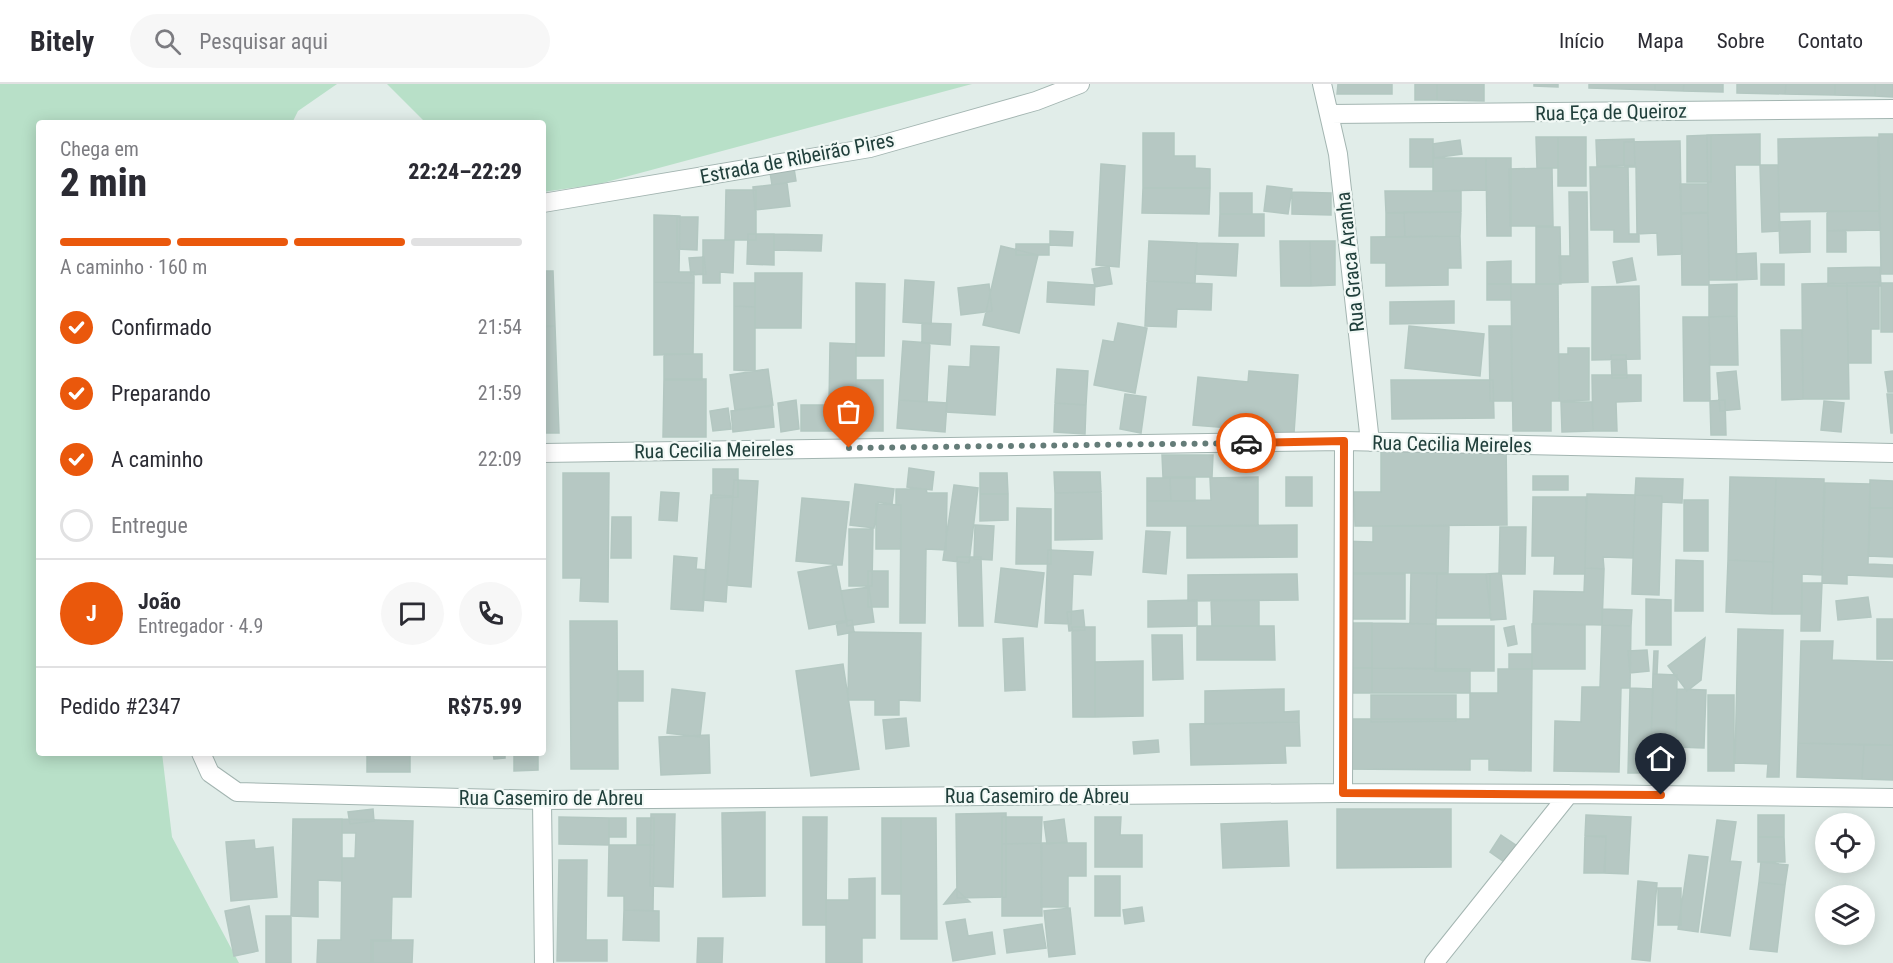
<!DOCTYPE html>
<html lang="pt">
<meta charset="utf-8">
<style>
body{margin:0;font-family:"Roboto Condensed",sans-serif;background:#f7f7f7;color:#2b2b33;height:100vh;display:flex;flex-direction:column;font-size:22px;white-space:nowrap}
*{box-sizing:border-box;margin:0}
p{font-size:20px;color:#7c7c81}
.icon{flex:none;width:33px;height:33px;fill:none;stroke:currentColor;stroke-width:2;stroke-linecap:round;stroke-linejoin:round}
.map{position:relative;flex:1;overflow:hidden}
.drawer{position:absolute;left:36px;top:36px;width:510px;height:636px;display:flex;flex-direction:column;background:#fff;border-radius:6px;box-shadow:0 3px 15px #0003}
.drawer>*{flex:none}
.tools{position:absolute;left:1815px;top:729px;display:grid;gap:12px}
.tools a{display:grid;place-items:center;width:60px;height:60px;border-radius:50%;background:#fff;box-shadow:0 3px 15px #0003;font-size:30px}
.pin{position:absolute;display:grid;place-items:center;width:51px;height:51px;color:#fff;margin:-62px -26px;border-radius:50% 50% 50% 0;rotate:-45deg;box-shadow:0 0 6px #0007}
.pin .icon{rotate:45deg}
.courier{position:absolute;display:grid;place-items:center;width:60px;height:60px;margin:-30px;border:4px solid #ea580c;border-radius:50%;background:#fff;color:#222;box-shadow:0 2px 8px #0007}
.overview em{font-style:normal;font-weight:800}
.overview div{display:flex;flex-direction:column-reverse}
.overview{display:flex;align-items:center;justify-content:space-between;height:102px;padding:0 24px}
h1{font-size:39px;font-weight:800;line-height:45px}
.bar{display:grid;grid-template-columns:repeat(4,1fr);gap:9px 6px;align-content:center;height:72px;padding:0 24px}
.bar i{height:8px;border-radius:4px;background:#e1e1e2}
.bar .active{background:#ea580c}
.bar p{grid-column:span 4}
.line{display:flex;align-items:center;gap:15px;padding:0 24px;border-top:2px solid #e1e1e2}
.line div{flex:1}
.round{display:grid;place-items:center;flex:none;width:63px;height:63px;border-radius:32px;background:#f7f7f7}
ol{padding:0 24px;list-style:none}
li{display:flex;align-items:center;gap:18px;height:66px}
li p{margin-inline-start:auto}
li .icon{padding:6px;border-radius:50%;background:#ea580c;color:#fff;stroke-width:4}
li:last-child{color:#7c7c81}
li i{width:33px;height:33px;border:3px solid #e1e1e2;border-radius:50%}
header{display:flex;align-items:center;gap:36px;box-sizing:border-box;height:84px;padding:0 30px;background:#fff;border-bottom:2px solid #e1e1e2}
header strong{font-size:28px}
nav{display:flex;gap:33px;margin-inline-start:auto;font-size:21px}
.search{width:420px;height:54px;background:#f7f7f7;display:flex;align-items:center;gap:15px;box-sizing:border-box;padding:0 21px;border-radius:33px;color:#7c7c81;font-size:22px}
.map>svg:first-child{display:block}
</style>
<header>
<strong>Bitely</strong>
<div class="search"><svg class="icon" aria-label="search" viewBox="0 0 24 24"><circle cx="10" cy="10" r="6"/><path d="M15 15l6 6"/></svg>Pesquisar aqui</div>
<nav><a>Início</a><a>Mapa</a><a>Sobre</a><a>Contato</a></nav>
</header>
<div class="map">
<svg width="1893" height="879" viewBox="0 0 1893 879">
<rect width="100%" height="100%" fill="#e1ede9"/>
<path fill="#b8e0c8" d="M0,0H337L298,27L292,39H39V669H162L172,753L239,879H0Z
M387,0H972L599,100L543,108V39H426Z"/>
<path fill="#b6c8c3" stroke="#b3c7c1" stroke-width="1.5" d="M1338,0H1392V10H1337Z
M1415,0H1437V16H1415Z
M1437,0H1484V17L1437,16Z
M1534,0H1558V3L1534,2Z
M1589,0H1655V6L1589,4Z
M1655,0H1684L1683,7L1655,6Z
M1684,0H1723V8L1683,7Z
M1737,0H1786L1785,10L1737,9Z
M1786,0H1835V11L1785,10Z
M1835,0H1875V12L1835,11Z
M1875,0H1893V13L1875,12Z
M1143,49H1174V72H1195V84L1210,85V104H1143Z
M1760,50V81H1735L1737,196H1709L1707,51Z
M1879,50H1893V190H1881Z
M1711,51V98H1687V52Z
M1536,53H1558V84H1537Z
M1558,53H1586V102H1558Z
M1878,53L1879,127L1779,128L1778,55Z
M1410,55H1433V83H1410Z
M1634,55L1635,81L1597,82L1596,56Z
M1460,56L1462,70L1434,74L1433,60Z
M1680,57L1682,170L1658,171L1657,149L1637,150L1636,83H1624V58Z
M1433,74H1486V106L1433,107Z
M1486,74H1511V152H1487Z
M793,78L796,97L772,101L769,82Z
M1101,80L1125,82L1119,183L1096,181Z
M1760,81H1778L1780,147L1762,148Z
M1590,83H1628L1629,150H1639V158H1614V146H1591Z
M1552,84L1553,142H1510L1509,85Z
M787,99L790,122L755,126L753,103Z
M1680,100H1708V129L1681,130Z
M1267,102L1292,105L1288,130L1264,127Z
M1143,104H1210L1209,130L1142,129Z
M726,106H756V156H725Z
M1385,107H1461V128L1386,129Z
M1292,108L1331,109V131L1292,130Z
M1569,108H1587L1588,198L1560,199L1559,172H1570Z
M1220,109H1252V130H1220Z
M1827,127H1879L1880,146L1827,147Z
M1404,128L1405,153H1386V129Z
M1404,128H1461L1460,152L1405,153Z
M1708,128L1709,201H1682L1681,129Z
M1220,130H1264V152H1219Z
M654,131L680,132L679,188H694V199L654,198Z
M677,133H698L697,166L677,165Z
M1810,137V168L1780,169L1779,138Z
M1536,143H1560L1561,200H1536Z
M1846,146V168H1827V147Z
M1050,147L1073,148L1072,162L1050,161Z
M748,150H774V181L747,180Z
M774,150L822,151L821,167L774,166Z
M1460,152L1461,184H1448V201L1386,202V179H1371V153Z
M703,156H734L733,189L720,188V199H703Z
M1149,157L1197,159L1195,199L1147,197Z
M1280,157H1310L1311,202H1281Z
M1310,157H1335V201L1311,202Z
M1197,159L1238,160L1236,192L1195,190Z
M1016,160H1049V171H1016Z
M1001,162L1038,171L1019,249L983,241Z
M1756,169L1757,195L1737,196L1736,170Z
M704,173L706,190L691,191L689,174Z
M1632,174L1636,196L1617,199L1613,178Z
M1511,177V200H1487V178Z
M1761,180H1784V201H1761Z
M1109,182L1112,200L1095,203L1092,185Z
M1880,183L1881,202H1828V184Z
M543,187H553L555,242L543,243Z
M755,189H802L801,244H755Z
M905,196L934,198L931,240L903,238Z
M1147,197L1212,200L1211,226L1177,225L1176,243L1145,242Z
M654,198L694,199L693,270L654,271Z
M1048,198L1095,201L1094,221L1047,218Z
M1879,198V245H1871V279H1848L1847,199Z
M734,199H755V223L734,222Z
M856,199L885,200L884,272H856Z
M1847,199L1849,315H1803L1802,200Z
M1881,199H1893V248H1881Z
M989,200L992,227L961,231L958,204Z
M1487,200H1511V216H1487Z
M1511,200H1558L1559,317H1551V347H1513Z
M1737,200V232L1709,233V201Z
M1639,202L1640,275L1592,276V203Z
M1454,217V239L1390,240V218Z
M734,222L755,223V287L734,286Z
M1737,232L1738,281H1710L1709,233Z
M1683,233H1709L1710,317H1684Z
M922,239L951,240L950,261L922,259Z
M1118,239L1147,244L1135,309L1094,301L1103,256L1114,258Z
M543,242H555L559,349H543Z
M1409,242L1484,250L1480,292L1405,284Z
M1489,242H1511L1512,317H1490Z
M1781,246H1802L1803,315L1782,316Z
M903,257L930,259L927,318L899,316Z
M830,259L856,260V321H829Z
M971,262L999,263L995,331L946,328L949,282L970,283Z
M1568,264H1589V316L1559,317V270H1568Z
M664,270H702V296H664Z
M1611,271H1626L1627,294H1612Z
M768,285L773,321L735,326L730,291Z
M1057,285L1088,287L1086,321L1055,319Z
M1249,287L1298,291L1294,349L1193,341L1198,293L1248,298Z
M1736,287L1740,325L1720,327L1717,289Z
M1893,287V308H1888L1885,288Z
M1592,291H1641V317L1616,318L1617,347H1593Z
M664,295H706V353H663Z
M856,296H883V347H855Z
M1391,296H1493L1494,334L1392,335Z
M1125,310L1146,313L1141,349L1120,345Z
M1887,310H1893V349H1891Z
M796,316L799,345L781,348L778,319Z
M899,316L947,319L945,348L897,344Z
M1725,316L1726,351H1711L1710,317Z
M1824,317L1844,319L1841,348L1821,346Z
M1561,318H1592L1593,347L1562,348Z
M1055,319L1086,321L1085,350L1054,348Z
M801,321H829V347H801Z
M829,321H856L855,347H829Z
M772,322L774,343L733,348L731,327Z
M728,324L731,345L713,347L710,327Z
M1381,355H1506L1507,441L1355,442L1354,408H1381Z
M1162,371H1213L1212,393H1163Z
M909,384L934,388L932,406L907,403Z
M713,385H738V413L713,414Z
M1054,388H1100L1101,408L1055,409Z
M563,389H609L608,518L580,517L581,494H563Z
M980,389H1007L1008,410H980Z
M1533,392H1568V406H1533Z
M1258,393V442H1147V417L1211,416L1210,394Z
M1286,393H1312V422H1286Z
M1730,393L1776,394L1773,478L1728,476Z
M1147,394H1170L1171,417H1147Z
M1170,394H1195V417H1171Z
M1636,394L1683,395L1682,419L1662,418V412L1635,411Z
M1776,394L1824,395L1822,491L1802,490V530H1772Z
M734,396L758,397L751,503L727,501Z
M1870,396L1893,397V424H1870Z
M1825,399L1870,400L1868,480L1893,481V493L1847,491V500L1822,499Z
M855,400L894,405L892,420L878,418L874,444L850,441Z
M954,401L978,404L969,479L943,476Z
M896,405H926L927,409H947L946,466L926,465L925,539H900L901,421H896Z
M661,408L679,409L677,437L659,436Z
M1101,408L1102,455L1055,456V409Z
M980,410H1008V436L980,437Z
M1587,410L1635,411L1633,474L1603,473L1604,485L1585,484Z
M711,411L733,412L726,518L703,516Z
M1635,411L1662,412L1659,511L1632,510Z
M1533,413H1586L1585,490H1554L1555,472H1532Z
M802,414L849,418L842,481L796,477Z
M1684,416H1708V467H1684Z
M876,420L901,421V465H876Z
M1017,424L1051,425V480H1016Z
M1870,424H1893V473L1869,472Z
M612,433H631V474H611Z
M975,441L994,442L992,476L974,475Z
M1297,441V473L1187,474V442Z
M1373,442H1449L1448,489H1341V457L1373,458Z
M1500,443H1526L1525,490H1499Z
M849,445H873L872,502H849Z
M1146,447L1170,448L1166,490L1143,488Z
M1048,466L1093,468L1091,491L1073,490L1071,540L1045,539Z
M674,472L697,474L696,485L706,486L703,527L671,525Z
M957,473H981L983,542H959Z
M1676,476L1703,477V527H1675Z
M1728,476L1773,478L1772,530L1726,528Z
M836,481L847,538L809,545L798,488Z
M1001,484L1044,489L1037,543L995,538Z
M1585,484L1604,485L1602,541L1533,539L1534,507L1584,508Z
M868,487H888V523H868Z
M1411,489L1437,490L1436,540H1410Z
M1501,489L1506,535L1491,536L1486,490Z
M1297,490L1298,516L1188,517V491Z
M1348,490H1405V535H1348Z
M1437,490H1490V534H1436Z
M1802,499H1822L1820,547H1801Z
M869,503L874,538L847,542L841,507Z
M1868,513L1871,533L1838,536L1836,517Z
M1646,515L1671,516V561H1646Z
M1197,516V542L1148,543V517Z
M1211,516H1259V542H1212Z
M1602,525L1632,526L1631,542L1602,541Z
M1083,526L1085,546L1069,547L1067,528Z
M1877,535H1893V575H1877Z
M852,536L854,548L838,551L836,538Z
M570,537H617L618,685H571Z
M1341,539H1372V584H1341Z
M1372,539L1436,540V585L1372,584Z
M1532,540L1585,541V585H1532Z
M1602,541L1631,542L1630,604H1621L1619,688L1554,687L1555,637L1581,638L1582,603H1600Z
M1197,542H1274L1275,576H1197Z
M1436,542H1494V587H1435Z
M1514,542L1517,560L1508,562L1504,544Z
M1072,543H1095V633H1073Z
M1738,545L1783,546L1779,693H1767L1768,680L1735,679Z
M849,548L921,549L920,617L899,616V631H875V616H848Z
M1152,551H1182L1183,595L1153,596Z
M1023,554L1025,606L1005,607L1003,555Z
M1705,554L1701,596L1687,607L1668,582Z
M1801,557H1833L1832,576L1893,578V661L1798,659Z
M1647,566L1649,587L1630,589L1628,567Z
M1654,567H1658L1657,590H1653Z
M1509,570H1532V585H1509Z
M1143,577V632L1095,633V578Z
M843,580L859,685L811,692L796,587Z
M1341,584H1372V609H1340Z
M1372,584L1470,585V609H1372Z
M1498,585H1532L1531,687L1489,686V675H1470V686L1340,685V635H1470V609H1498Z
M618,587H643V617H618Z
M1653,590L1677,591L1676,663H1651Z
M1630,604L1653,605L1650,689H1628Z
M672,605L705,609L700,653L667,649Z
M1284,605V628L1299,627V638L1205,640V607Z
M1677,605L1706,606L1704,664L1676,663Z
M1371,611H1456V637L1371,638Z
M1708,611H1734V687H1708Z
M906,634L909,662L886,665L883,636Z
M1299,638L1300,662H1285L1286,679L1191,681L1190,640Z
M709,651L710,689L661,691L659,653Z
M1158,656L1159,668L1134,670L1133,658Z
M1798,659L1864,661L1862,695L1797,693Z
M1864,661H1893V696L1862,695Z
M1651,663H1676L1675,690L1650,689Z
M367,669L410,670V688H367Z
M493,669H505V674L494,675Z
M514,669H538V686L514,687Z
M373,725L374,737L350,740L348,728Z
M1337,725H1451V783L1337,784Z
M765,728V812L723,813L722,729Z
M1006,729V813L957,814L956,730Z
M651,730H675L673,803L650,802Z
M1586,731L1631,733L1628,790L1604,789L1606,753L1585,752Z
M1758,731H1784V753H1758Z
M559,733L609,734V761L559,760Z
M803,733H827L826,841H803Z
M1002,733H1042L1041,759L1002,760Z
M1095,733H1121L1120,751H1142V783H1095Z
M609,734H626V753H609Z
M637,734H654V761H637Z
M882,734H901V810H882Z
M901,734H936L937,855H901Z
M293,735H342V797L318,796V833L291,832Z
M342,735L413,737L411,813H392L391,857H373V879H317L318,856H341L342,774H355L356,749H342Z
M1064,735L1067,758L1047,760L1044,738Z
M1717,736L1736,738L1730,777L1741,778L1730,852L1701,848Z
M1287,737L1289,782L1223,784L1221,740Z
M1501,751L1529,770L1517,787L1490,768Z
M1585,752H1606L1605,789H1584Z
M1758,753H1784L1785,778H1758Z
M254,756L255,765L273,763L277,813L231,817L226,758Z
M1041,759L1042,832H1002V760Z
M1042,759H1086V792H1068V823H1041Z
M609,761H654L653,827L624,826V812H608Z
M1689,771L1708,773L1698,848L1678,845Z
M559,776H587L586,856H607V877H557Z
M1761,778L1788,781L1785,801L1759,798Z
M1095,792H1120V832H1095Z
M875,794V854H862V879H826V816H849V795Z
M1638,797L1657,799L1650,877L1632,875Z
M1759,798L1785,801L1777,868L1750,865Z
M1658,804H1681V841H1658Z
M956,805L970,818L944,820Z
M249,822L258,867L234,872L225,827Z
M1142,823L1144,837L1125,840L1123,826Z
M1070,824L1075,870L1049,873L1044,827Z
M624,826L659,827V857L623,856Z
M266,832H291V879H266Z
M965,835L968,852L992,848L995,870L953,877L946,838Z
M1042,840L1046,864L1007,869L1004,846Z
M698,854H723L722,879H697Z
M371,856H413L412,879H371Z"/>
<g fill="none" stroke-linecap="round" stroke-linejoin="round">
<defs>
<path id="street" d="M1322,0L1338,70L1370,358
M1330,30L1893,25
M543,119L870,64L1036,17L1080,0
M543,369L1344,357L1893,369
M201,669L210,689L237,708L542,716L1343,709L1569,710L1893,714
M1343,709L1344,357
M542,716L544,879
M1434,879L1569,710"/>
</defs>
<use href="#street" stroke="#a3b5b1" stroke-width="20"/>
<use href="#street" stroke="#fff" stroke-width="18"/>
</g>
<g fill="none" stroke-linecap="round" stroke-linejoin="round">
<path stroke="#647c78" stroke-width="6" stroke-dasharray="0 10.8" d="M849,364L1246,359"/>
<path stroke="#ea580c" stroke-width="8" d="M1246,359L1344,357L1343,709L1661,711"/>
</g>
<g text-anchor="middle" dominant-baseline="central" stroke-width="4.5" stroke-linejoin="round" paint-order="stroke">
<g font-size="20" fill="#203f3b" stroke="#f2f9f6">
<text transform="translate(1611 28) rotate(-1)">Rua Eça de Queiroz</text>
<text transform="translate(797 74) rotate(-11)">Estrada de Ribeirão Pires</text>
<text transform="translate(1350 178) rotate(-96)">Rua Graca Aranha</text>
<text transform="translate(1452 360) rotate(1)">Rua Cecilia Meireles</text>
<text transform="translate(714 366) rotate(-1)">Rua Cecilia Meireles</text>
<text x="1037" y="712">Rua Casemiro de Abreu</text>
<text x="551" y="714">Rua Casemiro de Abreu</text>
</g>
</g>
</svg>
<div class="tools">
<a><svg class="icon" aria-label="locate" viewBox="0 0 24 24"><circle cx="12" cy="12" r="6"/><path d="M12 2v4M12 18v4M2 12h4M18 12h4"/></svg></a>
<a><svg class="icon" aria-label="layers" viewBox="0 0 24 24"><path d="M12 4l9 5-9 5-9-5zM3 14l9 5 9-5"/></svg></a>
</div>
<div class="pin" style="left:849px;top:364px;background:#ea580c"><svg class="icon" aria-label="bag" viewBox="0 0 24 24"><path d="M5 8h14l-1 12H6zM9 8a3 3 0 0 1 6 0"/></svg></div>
<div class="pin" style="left:1661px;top:711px;background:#1f2937"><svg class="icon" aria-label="home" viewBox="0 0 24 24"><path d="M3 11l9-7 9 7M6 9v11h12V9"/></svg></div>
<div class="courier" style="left:1246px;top:359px"><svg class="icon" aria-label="car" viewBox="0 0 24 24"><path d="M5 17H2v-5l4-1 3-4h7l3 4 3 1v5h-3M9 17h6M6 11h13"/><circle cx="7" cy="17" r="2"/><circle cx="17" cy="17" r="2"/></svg></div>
<section class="drawer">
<div class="overview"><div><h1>2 min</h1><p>Chega em</p></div><em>22:24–22:29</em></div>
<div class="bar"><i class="active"></i><i class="active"></i><i class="active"></i><i></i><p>A caminho · 160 m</p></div>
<ol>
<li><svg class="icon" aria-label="check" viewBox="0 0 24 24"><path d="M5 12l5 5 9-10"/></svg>Confirmado<p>21:54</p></li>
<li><svg class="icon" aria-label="check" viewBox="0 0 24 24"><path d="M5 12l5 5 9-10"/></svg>Preparando<p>21:59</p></li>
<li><svg class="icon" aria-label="check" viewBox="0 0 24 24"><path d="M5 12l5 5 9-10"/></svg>A caminho<p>22:09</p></li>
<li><i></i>Entregue</li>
</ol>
<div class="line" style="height:108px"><b class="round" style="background:#ea580c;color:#fff">J</b><div><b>João</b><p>Entregador · 4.9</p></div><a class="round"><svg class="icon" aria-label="chat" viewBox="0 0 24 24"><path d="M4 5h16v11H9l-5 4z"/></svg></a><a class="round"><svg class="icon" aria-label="phone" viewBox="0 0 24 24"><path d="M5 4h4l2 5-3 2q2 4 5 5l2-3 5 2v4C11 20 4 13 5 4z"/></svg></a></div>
<div class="line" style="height:78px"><div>Pedido #2347</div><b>R$75.99</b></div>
</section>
</div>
